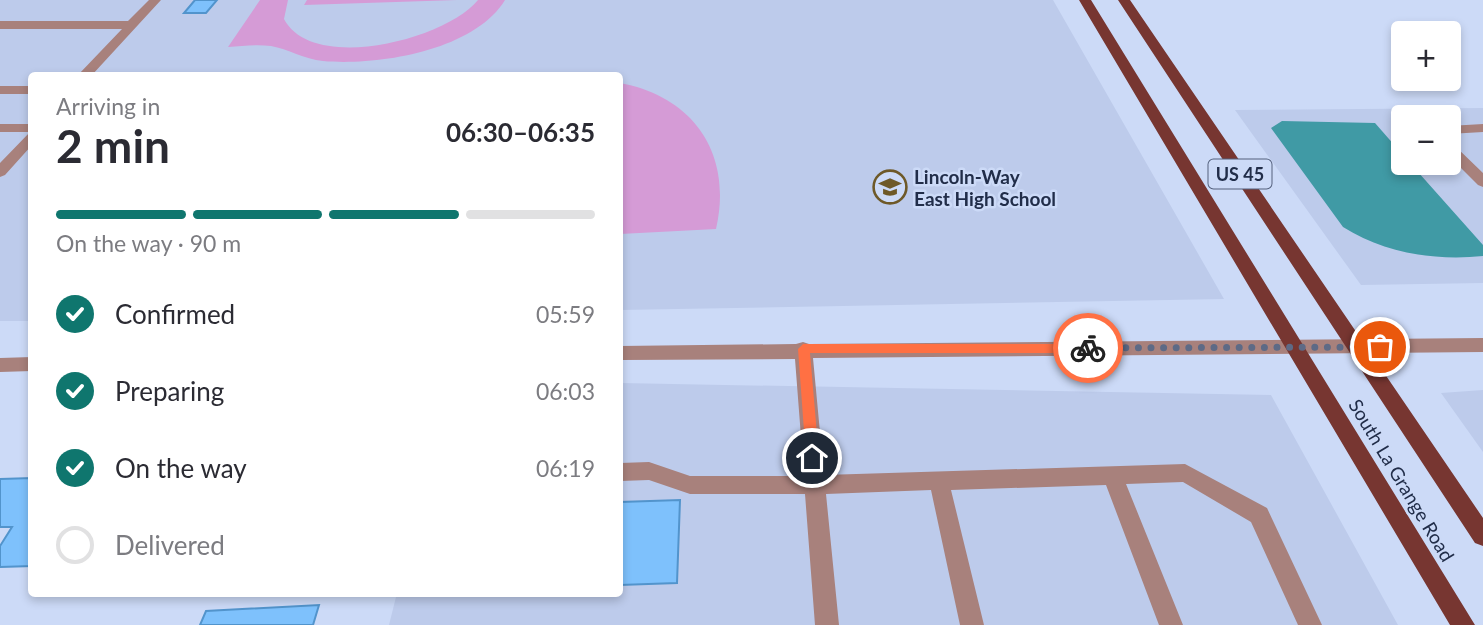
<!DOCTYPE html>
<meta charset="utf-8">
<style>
body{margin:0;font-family:Lato,sans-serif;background:#f7f7f7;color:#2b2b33;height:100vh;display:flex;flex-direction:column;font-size:26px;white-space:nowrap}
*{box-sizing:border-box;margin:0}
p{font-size:23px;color:#7c7c81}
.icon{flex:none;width:38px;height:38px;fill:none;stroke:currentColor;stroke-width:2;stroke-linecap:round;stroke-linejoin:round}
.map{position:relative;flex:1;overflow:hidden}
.drawer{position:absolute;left:28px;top:72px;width:595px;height:525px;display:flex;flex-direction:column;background:#fff;border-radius:7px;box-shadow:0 4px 10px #0003}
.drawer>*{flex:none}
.controls{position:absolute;left:1391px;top:21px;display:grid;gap:14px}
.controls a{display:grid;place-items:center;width:70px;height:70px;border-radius:7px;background:#fff;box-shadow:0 4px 10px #0003;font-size:35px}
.pin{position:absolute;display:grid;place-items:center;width:60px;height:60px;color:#fff;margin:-30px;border:4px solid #fff;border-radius:50%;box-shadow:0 2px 7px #0007}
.courier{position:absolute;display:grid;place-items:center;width:70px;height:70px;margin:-35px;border:5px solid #ff7043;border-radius:50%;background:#fff;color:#222;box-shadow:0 2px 9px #0007}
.summary em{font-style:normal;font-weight:700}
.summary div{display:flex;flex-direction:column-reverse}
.summary{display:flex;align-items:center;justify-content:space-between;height:119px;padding:0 28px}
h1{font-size:46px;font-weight:700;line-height:52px}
.bar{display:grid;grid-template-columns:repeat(4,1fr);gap:10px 7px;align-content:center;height:84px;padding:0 28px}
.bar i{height:9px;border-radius:5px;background:#e1e1e2}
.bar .on{background:#0f766e}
.bar p{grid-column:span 4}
ol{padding:0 28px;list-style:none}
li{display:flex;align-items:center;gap:21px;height:77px}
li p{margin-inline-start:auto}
li .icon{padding:7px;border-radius:50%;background:#0f766e;color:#fff;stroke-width:4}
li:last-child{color:#7c7c81}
li i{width:38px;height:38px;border:4px solid #e1e1e2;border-radius:50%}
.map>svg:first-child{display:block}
</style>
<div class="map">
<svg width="1483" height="625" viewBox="0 0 1483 625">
<rect width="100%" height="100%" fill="#ccdaf7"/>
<path fill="#bdcbeb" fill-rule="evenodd" d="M0,0H1053L1224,299L620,310V75H32L31,321H0Z
M1483,108V283L1361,285L1235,110ZM1404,117H1449V163H1404Z
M620,383L1271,395L1398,625H389L397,593H620Z
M1483,390V452L1441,393Z"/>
<path fill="#d59bd6" d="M260,0H288L284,19C313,74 447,39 478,0H505C474,51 377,66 323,61C304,59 288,49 271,46C257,44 242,46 228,47Z
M307,0H457L304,5Z
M620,83C695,97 733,155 716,229L620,234Z"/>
<path fill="#409aa5" d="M1282,121L1375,123L1403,155L1404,163H1410L1483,245V256C1435,261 1384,253 1343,227L1271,128Z"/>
<path fill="#7ec1fc" stroke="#5294cc" stroke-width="2" d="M195,0H217L206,13H184Z
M32,478V566L0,567V546L12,527H0V479Z
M680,500L677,583L620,585V502Z
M319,605L313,625H200L206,611Z"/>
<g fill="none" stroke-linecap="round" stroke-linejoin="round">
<path fill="#a8817c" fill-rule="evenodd" d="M149,0H161L92,75H78L122,29H0V21H128Z
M0,86H32V94H0Z
M0,124H32V145L5,175L0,177V163L30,132H0Z
M1483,124V132L1449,134V126Z
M1449,144L1454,145L1483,173V187L1478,185L1449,156Z
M1483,338V352L813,358L824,475L1185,464L1267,508L1322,625H1298L1251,522L1183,482L1126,484L1183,625H1159L1106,485L951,490L984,625H960L931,490L826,494L839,625H815L805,494H690L649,480L620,481V463L649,462L690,476H804L795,359L620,360V346L796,344L803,342L809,344Z
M32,357V371L0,372V358Z"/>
<path fill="#773631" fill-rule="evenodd" d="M1079,0H1091L1475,625H1450Z
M1118,0H1130L1483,518V546L1475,543Z"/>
</g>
<path fill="#ff7043" d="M803,344H1088L1094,348L1088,353H810L819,458L812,464L806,458L798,349Z"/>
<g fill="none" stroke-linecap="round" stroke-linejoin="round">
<path stroke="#5d6a86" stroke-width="7" stroke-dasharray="0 12.6" d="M1088,348L1380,347"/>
</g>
<defs>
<symbol id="school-ring" viewBox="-11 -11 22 22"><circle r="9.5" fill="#ccdaf7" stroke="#6e5928" stroke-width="1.5"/><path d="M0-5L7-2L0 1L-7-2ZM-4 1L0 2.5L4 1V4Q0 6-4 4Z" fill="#6e5928"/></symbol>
</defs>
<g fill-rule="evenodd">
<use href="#school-ring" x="871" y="168" width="38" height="38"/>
</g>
<g text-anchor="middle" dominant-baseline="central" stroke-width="5" stroke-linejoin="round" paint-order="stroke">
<rect fill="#ccdaf7" stroke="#54617d" stroke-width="2" x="1208.5" y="159.5" width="63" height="29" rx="5"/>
<g font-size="18" font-weight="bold" fill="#212d49">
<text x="1240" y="174">US 45</text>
</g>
<g font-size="19" font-weight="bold" fill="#212d49" stroke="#ccdaf7" text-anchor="start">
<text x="914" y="176">Lincoln-Way<tspan x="914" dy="22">East High School</tspan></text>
</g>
<g font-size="19" fill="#212d49" stroke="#ccdaf7">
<text transform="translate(1402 480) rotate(59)">South La Grange Road</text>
</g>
</g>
</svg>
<div class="controls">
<a>+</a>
<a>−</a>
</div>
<div class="pin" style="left:1380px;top:347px;background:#ea580c"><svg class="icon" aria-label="bag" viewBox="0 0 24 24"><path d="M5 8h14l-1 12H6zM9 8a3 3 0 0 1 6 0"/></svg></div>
<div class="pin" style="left:812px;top:458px;background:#1f2937"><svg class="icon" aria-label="home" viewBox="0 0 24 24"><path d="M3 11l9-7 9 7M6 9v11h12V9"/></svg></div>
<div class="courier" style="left:1088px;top:348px"><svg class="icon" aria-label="bike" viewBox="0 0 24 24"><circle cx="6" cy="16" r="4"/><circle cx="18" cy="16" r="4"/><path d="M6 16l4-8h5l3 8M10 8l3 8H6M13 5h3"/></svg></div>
<section class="drawer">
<div class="summary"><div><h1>2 min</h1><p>Arriving in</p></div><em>06:30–06:35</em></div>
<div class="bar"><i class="on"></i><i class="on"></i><i class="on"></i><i></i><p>On the way · 90 m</p></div>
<ol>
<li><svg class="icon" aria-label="check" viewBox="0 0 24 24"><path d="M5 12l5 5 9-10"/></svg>Confirmed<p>05:59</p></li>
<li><svg class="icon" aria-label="check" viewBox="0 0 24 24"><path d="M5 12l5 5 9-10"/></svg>Preparing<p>06:03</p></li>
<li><svg class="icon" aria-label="check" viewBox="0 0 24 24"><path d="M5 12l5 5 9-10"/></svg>On the way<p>06:19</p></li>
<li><i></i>Delivered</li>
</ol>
</section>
</div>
